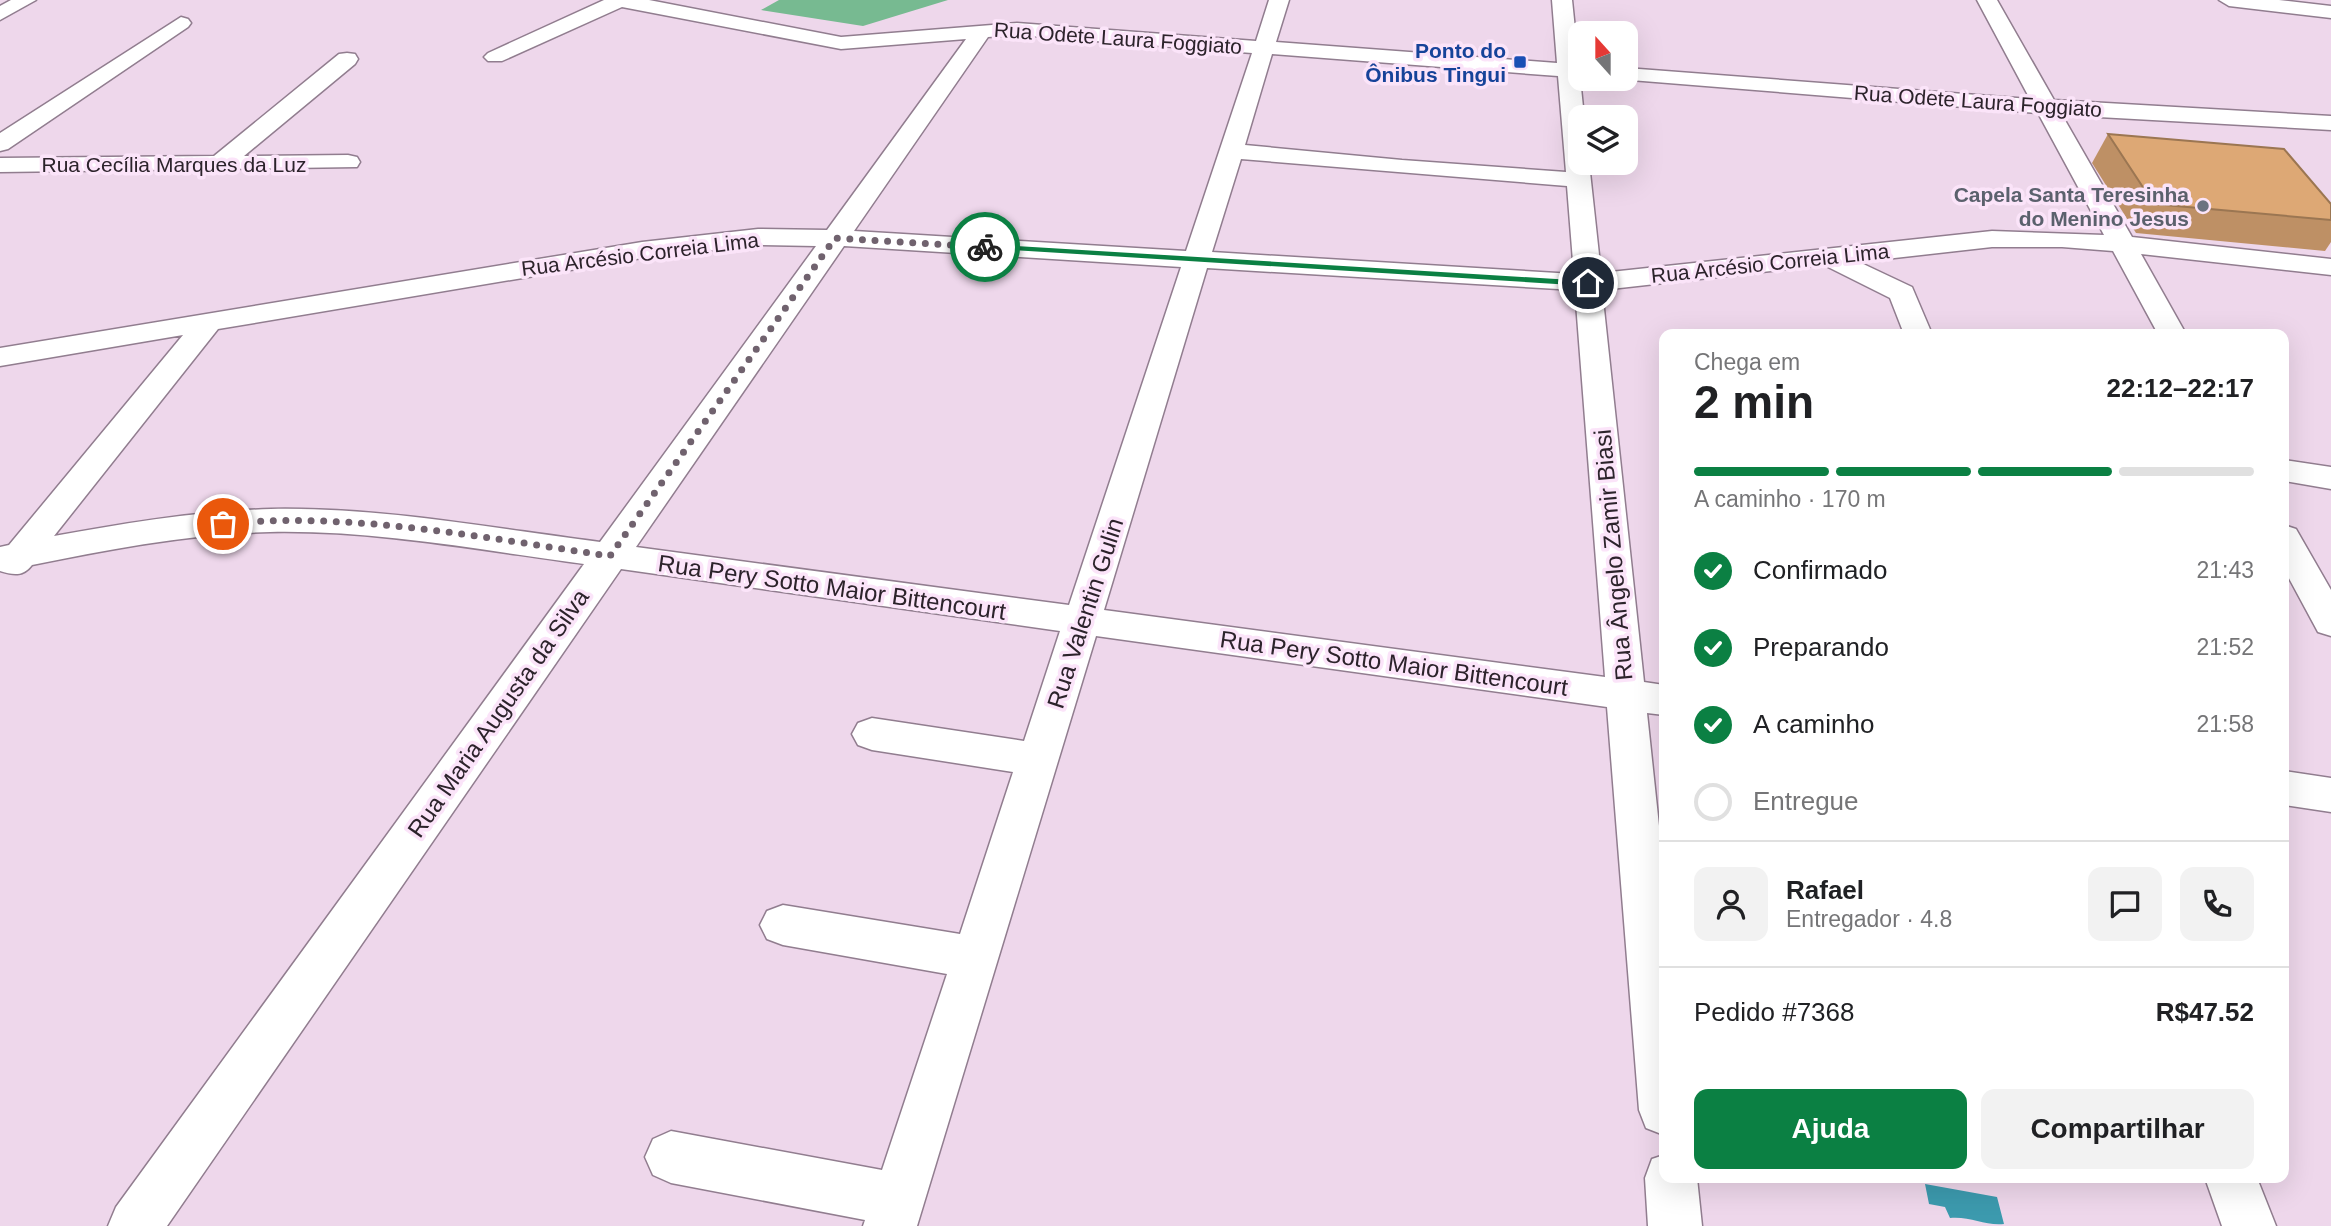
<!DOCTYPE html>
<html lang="pt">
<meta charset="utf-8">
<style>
body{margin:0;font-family:Helvetica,sans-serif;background:#f2f2f2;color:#202124;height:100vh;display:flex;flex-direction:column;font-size:26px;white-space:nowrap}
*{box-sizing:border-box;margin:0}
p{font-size:23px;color:#757577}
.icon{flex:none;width:38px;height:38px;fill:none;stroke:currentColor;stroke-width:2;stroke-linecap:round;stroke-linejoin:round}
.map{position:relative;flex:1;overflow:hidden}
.side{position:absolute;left:1659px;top:329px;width:630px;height:854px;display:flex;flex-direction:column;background:#fff;border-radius:14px;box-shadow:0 7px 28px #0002}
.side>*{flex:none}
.needle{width:46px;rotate:339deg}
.controls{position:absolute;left:1568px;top:21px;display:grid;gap:14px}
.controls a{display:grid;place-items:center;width:70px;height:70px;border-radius:14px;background:#fff;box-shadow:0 7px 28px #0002;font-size:35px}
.pin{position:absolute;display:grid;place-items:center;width:60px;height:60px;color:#fff;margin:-30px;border:4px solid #fff;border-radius:50%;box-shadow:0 2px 7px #0007}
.courier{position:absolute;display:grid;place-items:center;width:70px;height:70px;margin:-35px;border:5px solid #0b8043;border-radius:50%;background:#fff;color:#222;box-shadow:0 2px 9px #0007}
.summary em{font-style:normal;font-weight:600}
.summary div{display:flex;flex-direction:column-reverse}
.summary{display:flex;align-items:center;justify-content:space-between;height:119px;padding:0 35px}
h1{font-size:46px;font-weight:600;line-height:52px}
.bar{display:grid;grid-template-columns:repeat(4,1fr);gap:10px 7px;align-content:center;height:84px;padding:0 35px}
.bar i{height:9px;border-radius:5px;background:#e0e0e0}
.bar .selected{background:#0b8043}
.bar p{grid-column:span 4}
.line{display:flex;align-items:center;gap:18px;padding:0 35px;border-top:2px solid #e0e0e0}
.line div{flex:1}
.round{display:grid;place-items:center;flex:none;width:74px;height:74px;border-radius:14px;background:#f2f2f2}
ol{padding:0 35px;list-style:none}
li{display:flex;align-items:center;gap:21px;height:77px}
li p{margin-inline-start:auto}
li .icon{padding:7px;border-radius:50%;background:#0b8043;color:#fff;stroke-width:4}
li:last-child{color:#757577}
li i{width:38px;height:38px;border:4px solid #e0e0e0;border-radius:50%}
.button{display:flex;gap:14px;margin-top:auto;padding:14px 35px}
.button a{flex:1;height:80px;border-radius:14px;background:#0b8043;color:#fff;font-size:28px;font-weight:600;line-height:80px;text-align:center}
.button a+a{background:#f2f2f2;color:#202124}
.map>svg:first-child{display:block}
</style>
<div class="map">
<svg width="2331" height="1226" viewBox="0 0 2331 1226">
<rect width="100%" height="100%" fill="#eed7eb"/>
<path fill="#77ba91" d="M779,0H948L863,26L761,10Z"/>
<path fill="#3c9aae" d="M1925,1184L1997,1197L2004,1224C1985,1226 1970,1216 1950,1218L1945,1207L1929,1204Z"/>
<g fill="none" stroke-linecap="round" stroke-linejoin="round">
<defs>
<path id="street" d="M11,0H36L0,20V6Z
M604,0H649L841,37L1017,23L1256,41L1269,0H1289L1276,42L1557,63L1552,0H1572L1584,117H1580V163H1589L1601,273L1992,231L2104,235L2038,113L1618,79H1626V68L2030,99L1977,0H1997L2054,100L2331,116V130L2062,115L2132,237L2331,259V275L2141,254L2186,334H2158L2113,251L2062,247H1992L1859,262L1912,287L1932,334H1904L1890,298L1824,265L1602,290L1644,682L1664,685V715L1647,713L1664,873V1135L1646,1128L1639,1110L1607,707L1096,636L917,1226H863L865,1220L671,1183L653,1175L645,1157L653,1139L671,1131L882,1170L947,974L783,945L767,939L760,925L767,911L783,905L960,934L1013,772L872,750L858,745L852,734L858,723L872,718L1024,741L1060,631L621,569L167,1226H108L116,1207L584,564C480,550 375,530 270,532C190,534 111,549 32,565C23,577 13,575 0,571V547L9,545L183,335L0,366V348L642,242L758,229L827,230L966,39L841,49L622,7L502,61H488L484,57L488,53ZM1017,35L1252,53L1186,251L854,231L988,37ZM1272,54L1558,76L1566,172L1402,160L1245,145ZM1241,159L1567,186L1574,274L1212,252ZM758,245L816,246L600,542C491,528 381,507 271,509C198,511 126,523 54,536L218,329L642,258ZM844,246L1181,267L1069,605L636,547ZM1207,268L1575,290L1605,677L1104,610Z
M2219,0H2279L2331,6V18L2229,6Z
M181,17L188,19L191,23L188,27L8,149L0,151V133Z
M347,53L355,54L358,59L355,64L244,156L348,155L357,157L360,162L357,167L0,172V158L214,156L339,54Z
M2284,460L2331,467V489L2284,481Z
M2284,525L2296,529L2331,590V636L2318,632L2284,569Z
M2284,771L2331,778V812L2284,805Z
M1664,1155V1178H1697L1702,1226H1648L1645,1178L1652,1159Z
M2205,1178H2257L2276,1226H2222Z"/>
</defs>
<use href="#street" stroke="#917d8f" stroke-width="3"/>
<use href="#street" fill="#fff" fill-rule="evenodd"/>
</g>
<path fill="#be9065" d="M2108,134L2331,204V242L2325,251L2136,233L2092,163Z"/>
<path fill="#dda875" stroke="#9b7652" stroke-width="2" d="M2108,134L2284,149L2331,204V220L2154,204Z"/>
<path fill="#0b8043" d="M985,244L1588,281L1592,283L1588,286L982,248Z"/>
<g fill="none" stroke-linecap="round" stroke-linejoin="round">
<path stroke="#70626e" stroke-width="7" stroke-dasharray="0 12.6" d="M223,524C351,511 484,538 610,556L835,238L985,247"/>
</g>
<rect fill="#1a4fb4" stroke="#fbe4f9" stroke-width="2.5" x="1513" y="55" width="14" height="14" rx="3.5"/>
<circle fill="#6b7280" stroke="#fbe4f9" stroke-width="2.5" cx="2203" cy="206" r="7"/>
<g text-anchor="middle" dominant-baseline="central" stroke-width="7" stroke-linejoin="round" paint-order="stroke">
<g font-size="21" fill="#2c232b" stroke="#fbe4f9">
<text transform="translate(1118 38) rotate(4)">Rua Odete Laura Foggiato</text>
<text transform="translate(1978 101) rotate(4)">Rua Odete Laura Foggiato</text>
<text x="174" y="164">Rua Cecília Marques da Luz</text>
<text transform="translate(640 254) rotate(-7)">Rua Arcésio Correia Lima</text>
<text transform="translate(1770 263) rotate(-6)">Rua Arcésio Correia Lima</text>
</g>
<g font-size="21" font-weight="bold" fill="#164399" stroke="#fbe4f9" text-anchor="end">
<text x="1506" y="50">Ponto do<tspan x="1506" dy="24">Ônibus Tingui</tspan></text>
</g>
<g font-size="21" font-weight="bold" fill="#5b616d" stroke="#fbe4f9" text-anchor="end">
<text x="2189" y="194">Capela Santa Teresinha<tspan x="2189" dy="24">do Menino Jesus</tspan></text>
</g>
<g font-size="24" fill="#2c232b" stroke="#fbe4f9">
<text transform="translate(1613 555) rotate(-95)">Rua Ângelo Zamir Biasi</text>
<text transform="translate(832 587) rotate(8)">Rua Pery Sotto Maior Bittencourt</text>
<text transform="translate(1085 613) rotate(-72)">Rua Valentin Gulin</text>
<text transform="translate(1394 663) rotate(8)">Rua Pery Sotto Maior Bittencourt</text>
<text transform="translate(498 713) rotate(-55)">Rua Maria Augusta da Silva</text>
</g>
</g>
</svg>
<div class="controls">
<a><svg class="needle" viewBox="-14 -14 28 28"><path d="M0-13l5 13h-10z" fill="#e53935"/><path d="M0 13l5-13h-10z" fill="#757577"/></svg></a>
<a><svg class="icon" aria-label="layers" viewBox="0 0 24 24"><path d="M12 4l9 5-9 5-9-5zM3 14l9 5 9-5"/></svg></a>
</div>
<div class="pin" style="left:223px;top:524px;background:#ea580c"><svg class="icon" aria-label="bag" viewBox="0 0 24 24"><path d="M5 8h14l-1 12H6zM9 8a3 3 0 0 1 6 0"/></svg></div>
<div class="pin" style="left:1588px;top:283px;background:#1f2937"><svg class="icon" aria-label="home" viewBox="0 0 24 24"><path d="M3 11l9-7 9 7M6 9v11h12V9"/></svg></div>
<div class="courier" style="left:985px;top:247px"><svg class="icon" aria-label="bike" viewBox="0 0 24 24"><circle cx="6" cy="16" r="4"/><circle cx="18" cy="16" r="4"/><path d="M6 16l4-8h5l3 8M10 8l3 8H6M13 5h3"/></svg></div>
<section class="side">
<div class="summary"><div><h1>2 min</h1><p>Chega em</p></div><em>22:12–22:17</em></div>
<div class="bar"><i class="selected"></i><i class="selected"></i><i class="selected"></i><i></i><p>A caminho · 170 m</p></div>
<ol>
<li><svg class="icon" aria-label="check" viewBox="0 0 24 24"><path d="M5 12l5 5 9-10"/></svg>Confirmado<p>21:43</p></li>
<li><svg class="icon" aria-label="check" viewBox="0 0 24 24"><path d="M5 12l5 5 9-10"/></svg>Preparando<p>21:52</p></li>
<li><svg class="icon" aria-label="check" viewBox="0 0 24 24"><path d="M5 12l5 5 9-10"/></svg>A caminho<p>21:58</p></li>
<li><i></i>Entregue</li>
</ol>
<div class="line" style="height:126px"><a class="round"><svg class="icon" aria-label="person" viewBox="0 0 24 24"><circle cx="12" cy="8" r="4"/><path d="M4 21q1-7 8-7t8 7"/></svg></a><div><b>Rafael</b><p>Entregador · 4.8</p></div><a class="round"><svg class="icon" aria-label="chat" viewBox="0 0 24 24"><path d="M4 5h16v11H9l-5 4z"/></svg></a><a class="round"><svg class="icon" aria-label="phone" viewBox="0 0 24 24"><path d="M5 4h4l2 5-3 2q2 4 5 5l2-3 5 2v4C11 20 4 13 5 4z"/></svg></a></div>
<div class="line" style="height:91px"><div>Pedido #7368</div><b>R$47.52</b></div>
<div class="button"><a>Ajuda</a><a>Compartilhar</a></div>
</section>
</div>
